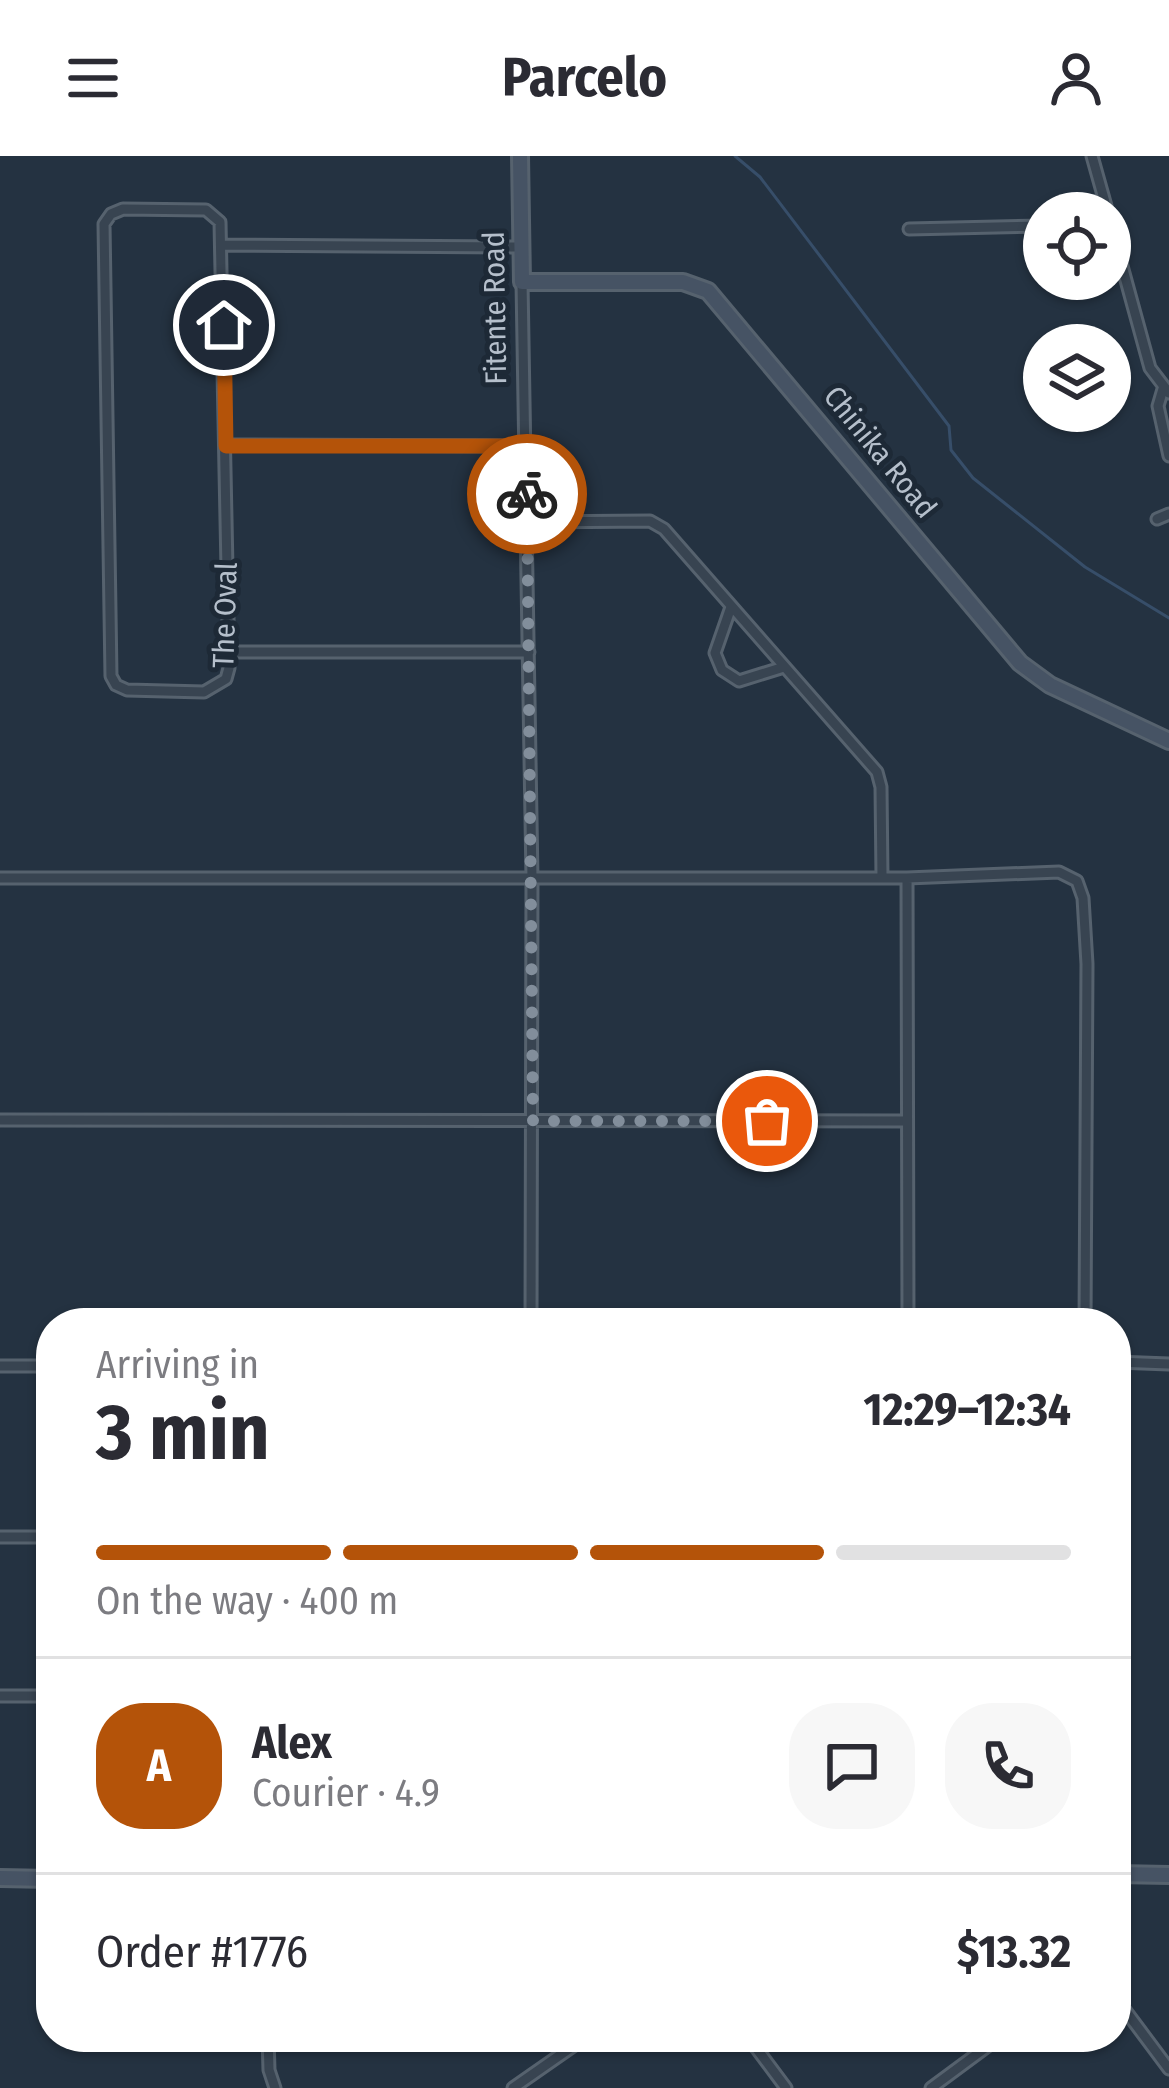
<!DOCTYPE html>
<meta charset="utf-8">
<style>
body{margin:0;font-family:"Fira Sans Condensed",sans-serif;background:#f7f7f7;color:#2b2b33;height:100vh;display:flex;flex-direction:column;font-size:45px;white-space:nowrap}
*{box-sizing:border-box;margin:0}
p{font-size:39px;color:#7c7c81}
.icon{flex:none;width:66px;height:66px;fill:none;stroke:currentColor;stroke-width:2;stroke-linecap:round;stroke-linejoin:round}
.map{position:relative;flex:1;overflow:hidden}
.drawer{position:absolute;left:36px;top:1152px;width:1095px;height:744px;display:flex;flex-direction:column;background:#fff;border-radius:48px;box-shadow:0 3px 9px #0004}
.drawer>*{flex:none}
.buttons{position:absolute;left:1023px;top:36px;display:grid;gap:24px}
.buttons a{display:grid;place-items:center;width:108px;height:108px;border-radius:50%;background:#fff;box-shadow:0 3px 9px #0004;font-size:60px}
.pin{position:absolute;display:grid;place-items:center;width:102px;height:102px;color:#fff;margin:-51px;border:6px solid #fff;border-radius:50%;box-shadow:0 3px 12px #0007}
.courier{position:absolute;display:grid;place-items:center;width:120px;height:120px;margin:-60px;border:9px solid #b45309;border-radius:50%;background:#fff;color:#222;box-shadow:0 3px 15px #0007}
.headline em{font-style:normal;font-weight:700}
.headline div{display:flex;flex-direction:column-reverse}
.headline{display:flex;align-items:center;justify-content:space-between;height:204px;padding:0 60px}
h1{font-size:78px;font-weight:700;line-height:90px}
.bar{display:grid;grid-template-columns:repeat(4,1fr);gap:18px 12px;align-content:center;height:144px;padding:0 60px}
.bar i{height:15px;border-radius:9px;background:#e1e1e2}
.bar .on{background:#b45309}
.bar p{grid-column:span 4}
.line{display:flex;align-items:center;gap:30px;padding:0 60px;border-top:3px solid #e1e1e2}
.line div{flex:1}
.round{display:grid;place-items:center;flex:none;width:126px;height:126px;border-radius:48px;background:#f7f7f7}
header{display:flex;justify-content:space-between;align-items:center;height:156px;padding:0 60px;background:#fff;font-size:54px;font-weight:700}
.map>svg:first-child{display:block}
</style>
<header><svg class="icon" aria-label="menu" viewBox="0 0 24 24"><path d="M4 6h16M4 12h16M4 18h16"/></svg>Parcelo<svg class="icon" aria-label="person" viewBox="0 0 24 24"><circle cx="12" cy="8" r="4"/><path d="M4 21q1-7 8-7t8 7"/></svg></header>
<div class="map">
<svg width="1169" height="1932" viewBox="0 0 1169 1932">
<rect width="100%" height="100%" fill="#243241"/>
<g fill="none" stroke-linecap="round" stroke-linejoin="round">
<path stroke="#374e69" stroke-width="3" d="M735,0L760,21L949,270L951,294L973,322L1085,411L1169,462"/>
<defs>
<path id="street" d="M1092,0L1108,57
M123,53L206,54L220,66L229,512L226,523L204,536L127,534L116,529L111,520L104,68L111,58Z
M1110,66L1150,212L1169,237
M909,73L1044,70
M223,89L521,91
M522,126L532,722L531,1167
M1163,233L1158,250L1169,300
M226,289L525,290
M1157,363L1169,358
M527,366L650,365L664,373L877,616L881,631L882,721
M731,451L715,497L722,514L739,525L784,511
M229,496H529
M0,722H907L1059,716L1077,725L1083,742L1087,808L1085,1167
M907,722L908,1167
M0,964L907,965
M1116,1206L1169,1208
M0,1210H51
M0,1381H51
M0,1540H51
M1116,1842L1169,1913
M268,1881L269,1914L275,1932
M748,1881L786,1932
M756,1892L771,1881
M513,1932L586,1881
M931,1932L1000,1881"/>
<path id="secondary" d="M520,0L522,126H683L708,135L1020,507L1050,529L1169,585
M1116,1718L1169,1719
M0,1722L51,1723"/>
</defs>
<use href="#street" stroke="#56626e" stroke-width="15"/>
<use href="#secondary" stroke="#56626e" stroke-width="20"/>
<use href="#street" stroke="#384451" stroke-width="9"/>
<use href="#secondary" stroke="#465364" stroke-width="14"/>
</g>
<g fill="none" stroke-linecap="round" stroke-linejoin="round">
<path stroke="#828e9b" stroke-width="12" stroke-dasharray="0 21.6" d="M527,338L533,965H767"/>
<path stroke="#b45309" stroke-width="15" d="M224,169L226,290H525L527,338"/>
</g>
<g text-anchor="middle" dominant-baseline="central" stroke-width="10" stroke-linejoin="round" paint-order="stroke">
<g font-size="30" fill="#b5bfcb" stroke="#1d2936">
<text transform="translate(495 152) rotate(-91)">Fitente Road</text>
<text transform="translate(880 296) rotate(51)">Chinika Road</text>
<text transform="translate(225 459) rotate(-88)">The Oval</text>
</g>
</g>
</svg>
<div class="buttons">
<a><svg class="icon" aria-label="locate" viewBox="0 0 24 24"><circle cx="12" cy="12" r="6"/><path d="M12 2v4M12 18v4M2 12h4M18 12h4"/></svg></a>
<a><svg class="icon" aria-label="layers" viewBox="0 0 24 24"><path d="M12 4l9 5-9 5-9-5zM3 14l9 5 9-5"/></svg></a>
</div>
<div class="pin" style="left:767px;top:965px;background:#ea580c"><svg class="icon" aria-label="bag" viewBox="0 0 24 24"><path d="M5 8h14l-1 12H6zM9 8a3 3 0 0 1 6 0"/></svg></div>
<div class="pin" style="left:224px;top:169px;background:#1f2937"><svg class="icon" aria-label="home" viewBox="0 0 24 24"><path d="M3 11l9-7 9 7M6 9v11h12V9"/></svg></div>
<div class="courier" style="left:527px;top:338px"><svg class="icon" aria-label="bike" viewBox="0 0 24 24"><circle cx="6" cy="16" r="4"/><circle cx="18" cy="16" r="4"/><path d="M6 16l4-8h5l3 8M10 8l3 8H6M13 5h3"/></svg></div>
<section class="drawer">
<div class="headline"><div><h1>3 min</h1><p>Arriving in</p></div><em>12:29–12:34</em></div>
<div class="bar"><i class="on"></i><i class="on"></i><i class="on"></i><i></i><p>On the way · 400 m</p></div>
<div class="line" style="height:216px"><b class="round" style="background:#b45309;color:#fff">A</b><div><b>Alex</b><p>Courier · 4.9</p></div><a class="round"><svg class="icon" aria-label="chat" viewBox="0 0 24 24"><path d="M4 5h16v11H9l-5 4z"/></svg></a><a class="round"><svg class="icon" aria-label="phone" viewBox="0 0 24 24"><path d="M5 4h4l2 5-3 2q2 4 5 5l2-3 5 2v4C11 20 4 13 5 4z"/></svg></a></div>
<div class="line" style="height:156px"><div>Order #1776</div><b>$13.32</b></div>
</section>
</div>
